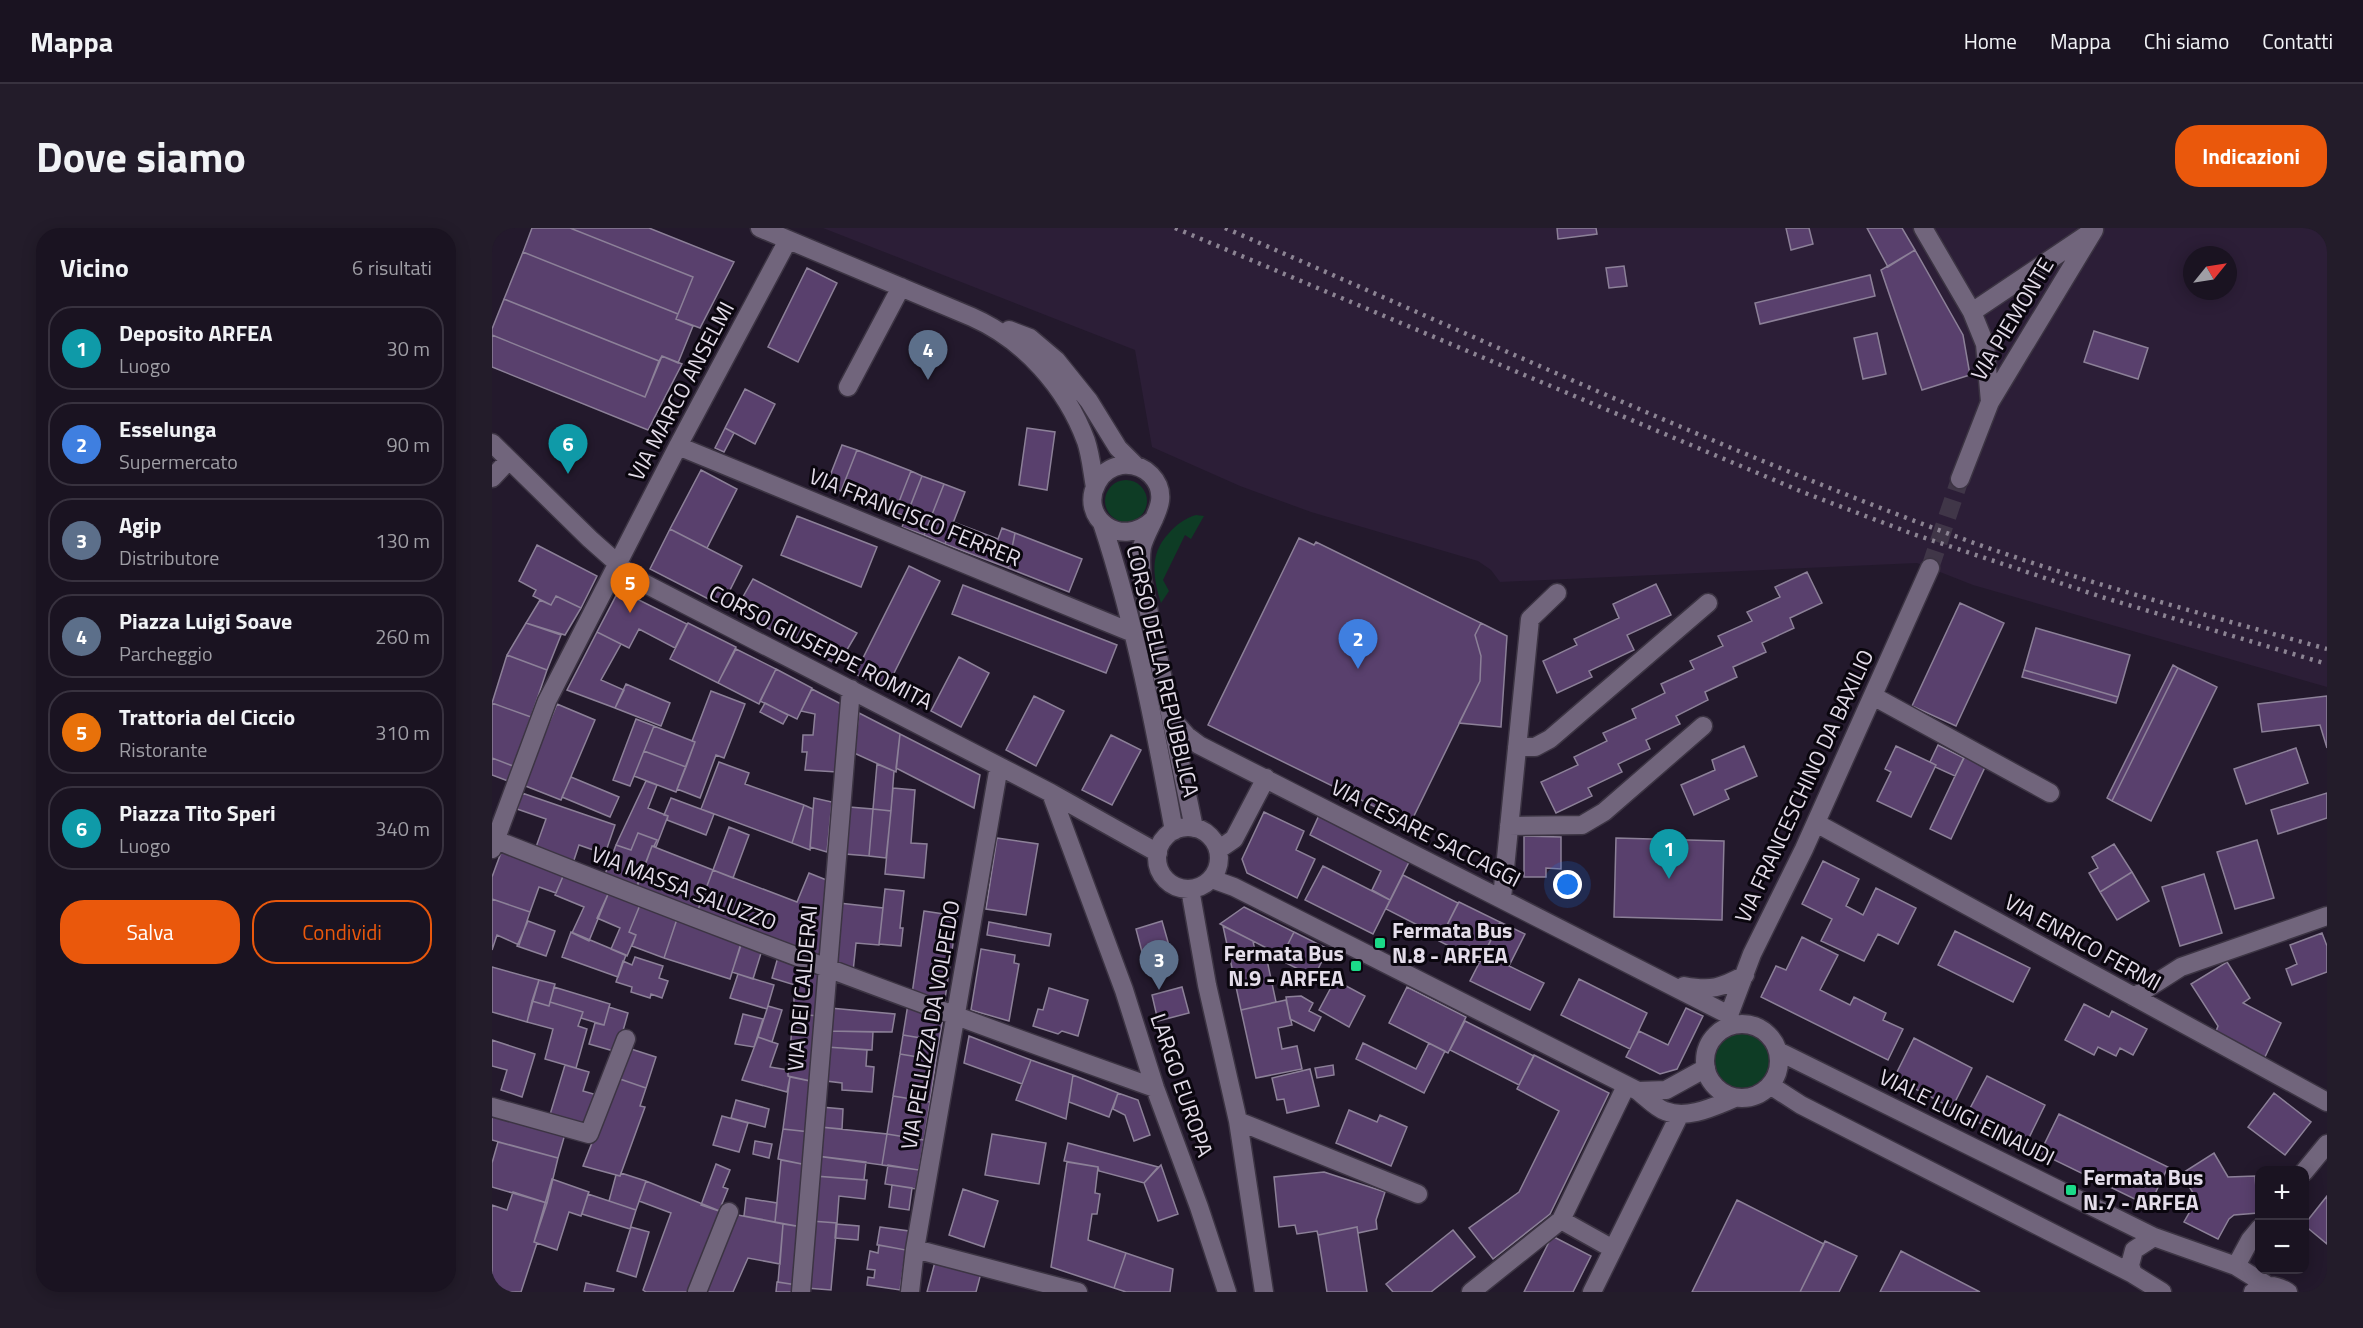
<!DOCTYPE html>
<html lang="it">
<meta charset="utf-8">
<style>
:root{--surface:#1a1321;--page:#231c2a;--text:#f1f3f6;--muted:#9f9ea5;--line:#38323f;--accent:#ea580c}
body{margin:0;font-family:"Titillium Web",sans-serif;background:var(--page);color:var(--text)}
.controls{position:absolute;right:18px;bottom:18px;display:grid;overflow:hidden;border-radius:12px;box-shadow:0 3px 15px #0003}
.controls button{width:54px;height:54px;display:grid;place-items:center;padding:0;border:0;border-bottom:2px solid var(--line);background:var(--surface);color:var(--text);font:30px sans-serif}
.compass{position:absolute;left:1691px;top:18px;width:54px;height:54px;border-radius:50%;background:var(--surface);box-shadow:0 3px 15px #0003;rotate:60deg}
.you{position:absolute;left:1076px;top:657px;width:21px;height:21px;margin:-15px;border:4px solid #fff;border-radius:50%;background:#1a73e8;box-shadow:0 0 0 9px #1a73e833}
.badge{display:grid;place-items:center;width:39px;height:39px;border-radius:50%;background:var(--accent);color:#fff;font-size:20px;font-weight:700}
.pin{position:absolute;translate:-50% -50px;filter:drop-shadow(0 2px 3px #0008)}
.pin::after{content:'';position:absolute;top:32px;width:21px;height:18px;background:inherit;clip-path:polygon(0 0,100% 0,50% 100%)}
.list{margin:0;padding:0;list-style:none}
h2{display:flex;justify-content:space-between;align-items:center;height:78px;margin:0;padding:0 24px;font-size:26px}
h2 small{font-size:20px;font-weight:400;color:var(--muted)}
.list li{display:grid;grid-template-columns:39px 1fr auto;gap:18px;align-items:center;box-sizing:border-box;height:84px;margin:0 12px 12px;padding:0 12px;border:2px solid var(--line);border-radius:24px}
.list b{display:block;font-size:22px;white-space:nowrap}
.list p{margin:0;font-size:20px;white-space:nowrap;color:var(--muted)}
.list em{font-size:20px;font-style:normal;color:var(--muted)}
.actions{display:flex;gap:12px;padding:18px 24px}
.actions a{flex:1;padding:14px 0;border:2px solid var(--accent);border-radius:24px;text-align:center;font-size:21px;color:var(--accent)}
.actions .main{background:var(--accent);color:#fff}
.map{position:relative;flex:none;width:1835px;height:1064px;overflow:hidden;border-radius:24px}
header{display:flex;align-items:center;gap:36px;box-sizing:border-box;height:84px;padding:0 30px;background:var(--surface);border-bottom:2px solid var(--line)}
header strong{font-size:28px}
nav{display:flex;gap:33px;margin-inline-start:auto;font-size:21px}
.intro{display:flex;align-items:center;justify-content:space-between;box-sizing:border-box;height:144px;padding:0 36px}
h1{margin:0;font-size:42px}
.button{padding:15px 27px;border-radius:24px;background:var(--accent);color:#fff;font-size:21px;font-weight:700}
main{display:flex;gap:36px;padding:0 36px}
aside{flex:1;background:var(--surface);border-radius:24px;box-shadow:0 3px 15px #0003}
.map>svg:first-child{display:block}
.built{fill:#2c1e37;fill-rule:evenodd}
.green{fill:#0e3c25}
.building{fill:#59406d;stroke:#8c8098;stroke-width:1.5}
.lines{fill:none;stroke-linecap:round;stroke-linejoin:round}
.minor-tunnel{stroke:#403648;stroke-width:18;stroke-dasharray:18 9;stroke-linecap:butt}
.minor-casing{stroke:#3c3443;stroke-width:21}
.minor{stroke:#71657c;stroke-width:18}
.rail{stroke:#8c8493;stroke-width:4.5;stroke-dasharray:3 6;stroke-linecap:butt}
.poi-dot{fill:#1bd988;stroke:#0a060e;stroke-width:2}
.labels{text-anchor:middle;stroke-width:6;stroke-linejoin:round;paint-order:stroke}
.street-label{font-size:22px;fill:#e4ddea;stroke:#0a060e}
.poi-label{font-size:22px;font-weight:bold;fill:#e4ddea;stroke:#0a060e;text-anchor:start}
</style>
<header>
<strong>Mappa</strong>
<nav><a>Home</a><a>Mappa</a><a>Chi siamo</a><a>Contatti</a></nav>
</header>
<div class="intro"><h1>Dove siamo</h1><a class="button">Indicazioni</a></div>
<main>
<aside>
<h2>Vicino<small>6 risultati</small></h2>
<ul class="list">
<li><span class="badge" style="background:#0f9aa8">1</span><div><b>Deposito ARFEA</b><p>Luogo</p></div><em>30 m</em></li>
<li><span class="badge" style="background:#3f7fe0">2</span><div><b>Esselunga</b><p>Supermercato</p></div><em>90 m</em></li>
<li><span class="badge" style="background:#5c6f8a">3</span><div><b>Agip</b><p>Distributore</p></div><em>130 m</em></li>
<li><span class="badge" style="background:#5c6f8a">4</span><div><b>Piazza Luigi Soave</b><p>Parcheggio</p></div><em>260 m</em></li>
<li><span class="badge" style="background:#e8710a">5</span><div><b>Trattoria del Ciccio</b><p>Ristorante</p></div><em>310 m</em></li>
<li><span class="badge" style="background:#0f9aa8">6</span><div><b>Piazza Tito Speri</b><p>Luogo</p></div><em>340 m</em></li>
</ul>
<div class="actions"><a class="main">Salva</a><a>Condividi</a></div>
</aside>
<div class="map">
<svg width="1835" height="1064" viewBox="0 0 1835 1064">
<rect width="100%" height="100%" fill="#23192c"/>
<!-- built -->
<path class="built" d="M331,0H1835V459L1481,357L1425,335L1008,354L999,342L986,333L819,284L748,258L660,219L643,122ZM1700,27H1736V63H1700Z"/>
<!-- green -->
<path class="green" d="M613 273a21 21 0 1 1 42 0a21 21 0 1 1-42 0Z
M704,287L712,288L699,311L693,307L671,352L677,363L669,375C661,349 657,326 677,305C684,297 693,290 704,287Z
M1223 833a27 27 0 1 1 54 0a27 27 0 1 1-54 0Z"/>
<!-- building -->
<path class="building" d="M40,0H78L201,49L186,86L31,24Z
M78,0H157L242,34L208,100L184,91L201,49Z
M1065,0H1104L1105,6L1066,11Z
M1294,0H1317L1321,16L1299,22Z
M1375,0H1410L1423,22L1396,39Z
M1423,22L1471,107L1478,147L1430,162L1389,42Z
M31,24L186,86L184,91L201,98L186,135L170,128L167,133L12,71Z
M1132,38L1135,58L1117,60L1114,40Z
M315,40L345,55L306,134L276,119Z
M1378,47L1383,68L1268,96L1263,75Z
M12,71L167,133L153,169L0,107V101Z
M1602,103L1656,120L1646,151L1592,134Z
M1385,105L1394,146L1371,151L1362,110Z
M0,107L153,169L170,128L190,136L156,202L0,139Z
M253,161L283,176L263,216L233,200Z
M233,200L242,205L232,224L223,220Z
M535,200L563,204L555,262L527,257Z
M350,217L365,222L349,263L334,258Z
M365,222L419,243L403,284L349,263Z
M209,242L245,261L215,320L178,301Z
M419,243L430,248L414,289L403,284Z
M430,248L452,256L432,307L410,299Z
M452,256L473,264L453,316L432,307Z
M305,288L385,319L369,359L289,327Z
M461,294L506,311L510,300L523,305L516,340L453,316Z
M178,301L250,338L230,378L158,341Z
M523,305L590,331L577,364L516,340Z
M807,310L822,317L824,314L989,395L983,407L989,428L988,453L918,596L716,497Z
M45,317L105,348L89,380L64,368L59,377L41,368L44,362L27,353Z
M417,338L448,353L394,461L363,446Z
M1315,344L1330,375L1298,390L1302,400L1270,415L1274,424L1241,439L1245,449L1213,464L1216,472L1184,488L1188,496L1154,512L1158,521L1126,536L1130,544L1096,560L1100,568L1064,585L1049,554L1086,537L1082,529L1115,513L1111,505L1144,490L1140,481L1173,465L1169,456L1202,441L1198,433L1231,418L1226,408L1260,393L1255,384L1288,369L1283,359Z
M261,351L365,405L346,437L243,383Z
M1164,356L1179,387L1135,407L1142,422L1097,443L1100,449L1065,465L1051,433L1085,417L1082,411L1127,390L1121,376Z
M471,357L625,417L614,445L460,386Z
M127,362L195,396L183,420L147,401L137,420L105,404Z
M64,368L89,380L73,407L34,395L48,372L59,377Z
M1468,375L1512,395L1464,498L1420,478Z
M34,395L69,407L55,442L15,427Z
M196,395L244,419L226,455L178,431Z
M989,395L1015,408L1009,499L967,495L988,453L989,428L983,407Z
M1544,400L1638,427L1626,469L1532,442Z
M105,404L129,416L109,452L132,462L123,480L75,462Z
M244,421L284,441L267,476L226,455Z
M15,427L55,442L39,489L0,475Z
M467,429L497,445L469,499L439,483Z
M1681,437L1686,440L1620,573L1615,570Z
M1686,440L1725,459L1659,593L1620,573Z
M284,441L320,460L305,491L268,473Z
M1532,442L1626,469L1624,475L1530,449Z
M134,456L178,475L169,498L123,480Z
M320,461L351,477L345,544L313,542L315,524H310L311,507H321L323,486L309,483Z
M219,463L253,476L232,530L224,527L208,570L185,561L203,514L200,513Z
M542,468L572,483L544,538L514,522Z
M1835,468V520L1828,497L1770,504L1766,476Z
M0,475L39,489L21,538L0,530Z
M273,475L296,487L291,496L268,484Z
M65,476L103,492L69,572L31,557Z
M367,485L408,506L404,544L362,525Z
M144,491L162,498L138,558L121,552Z
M162,498L203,514L194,539L152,523Z
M408,506L488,547L482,580L404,540Z
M619,507L649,522L620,577L590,562Z
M1446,517L1472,530L1463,548L1443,539L1444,537L1438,534Z
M1252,518L1265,548L1233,562L1237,571L1202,587L1189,557L1223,542L1220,532Z
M1404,518L1444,537L1419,589L1385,573L1399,544L1393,541Z
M1804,520L1816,555L1754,576L1742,541Z
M152,523L194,539L184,564L142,548Z
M1473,527L1494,537L1459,611L1438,601Z
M0,530L21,538L16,553L0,547Z
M227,534L257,545L253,556L312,577L300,615L209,581Z
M385,536L402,543L399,583L381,581Z
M79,549L127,569L118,589L70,569Z
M154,553L165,557L156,580L176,588L164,619L162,618L165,612L146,605L139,622L124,617Z
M401,560L423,562L419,615L435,616L432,650L393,646Z
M30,565L123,597L113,626L87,617L80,638L65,633L67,627L44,619L54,591L25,581Z
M1835,565V590L1786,606L1779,582Z
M179,570L222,586L214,607L175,592L176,588L172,587Z
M322,570L340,574L335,624L318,619Z
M312,577L321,581L318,622L300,615Z
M357,579L381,581L377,628L353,626Z
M381,581L399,583L394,630L377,628Z
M772,584L812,603L804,622L823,631L805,670L755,645L750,631Z
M828,585L919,630L898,672L880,662L889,643L818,607Z
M237,599L257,607L241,650L221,642Z
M146,605L165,612L162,618H160L144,660L112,649L124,617L139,622Z
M1032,608L1069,609V641L1054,640V649H1032Z
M505,610L546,616L534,687L494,681Z
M1124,610L1232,613L1230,692L1122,689Z
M1765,612L1782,670L1743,681L1725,624Z
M1622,616L1640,644L1608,664L1597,645L1606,640L1600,629Z
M160,618L221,642L205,685L144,662Z
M10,622L72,646L64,665L47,659L38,684L0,671V649Z
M1331,633L1367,651L1354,678L1371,687L1384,660L1424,680L1406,716L1386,706L1372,733L1329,713L1340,691L1310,676Z
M831,638L898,672L881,706L813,672Z
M221,642L305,674L317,645L337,653L328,731L205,684Z
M1640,644L1657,673L1625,692L1608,664Z
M72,646L117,664L97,713L80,705L92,679L63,667Z
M1712,646L1730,705L1688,718L1670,659Z
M911,647L966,675L949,709L894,681Z
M393,661L412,663L408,700H411L409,718L387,716Z
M117,664L148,677L137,704L144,707L135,728L119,721L128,700L105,690Z
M0,671L38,684L27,717L5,707L0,722Z
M967,674L1008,694L988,734L947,713Z
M347,675L391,680L387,717L364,715L361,744L340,742Z
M148,677L185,691L172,730L140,718L144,707L137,704Z
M752,679L802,704L790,728L728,696Z
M432,683L465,688L452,778L420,766Z
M185,691L250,712L238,751L172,730Z
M36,693L63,703L54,728L25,718Z
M670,693L682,735L655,743L644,701Z
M497,694L559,706L557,718L495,707Z
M1008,694L1033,706L1017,738L1052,755L1038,782L978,753Z
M731,698L761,713L765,733L775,732L784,774L749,782Z
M1463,703L1538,740L1521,774L1446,737Z
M79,704L134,727L126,749L70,729Z
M802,704L836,721L822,749L788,732Z
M1830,705L1835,718V744L1800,757L1794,741L1805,736L1798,717Z
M1310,709L1346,727L1328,762L1358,777L1362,769L1394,785L1391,792L1411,801L1396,832L1269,769L1284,738L1294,742Z
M250,714L270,722L261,751L240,744Z
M489,721L523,727L522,735L527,736L517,793L479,782Z
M143,729L171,738L167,750L176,753L170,770L159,766L158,770L139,764L140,759L124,754L131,733L140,737Z
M286,729L330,742L328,788L301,786L303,757L280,750Z
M1735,734L1758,770L1751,775L1789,795L1772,831L1723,806L1726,798L1699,756Z
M0,739L47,752L35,794L0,784Z
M246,746L282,757L275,781L238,770Z
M1087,751L1155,785L1138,821L1069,787Z
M47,752L63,756L57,778L40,773Z
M843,752L873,768L857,799L827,782Z
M62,759L118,776L112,797L89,790L91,784L58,774Z
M690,759L697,785L666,793L660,767Z
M915,759L974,789L956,825L897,795Z
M557,760L596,772L586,808L570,803L566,806L541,798L546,781L551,782Z
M809,768L821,775L817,783L829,789L822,803L798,791L794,769Z
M794,772L800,797L786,800L790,821L805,818L810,841L764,850L749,782Z
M40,773L57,778L58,774L91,784L86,798L95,801L84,840L53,831L61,801L35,794Z
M416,776L451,790L447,813L411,807Z
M1592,776L1617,789L1620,783L1655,801L1641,827L1628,820L1624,828L1606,819L1602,827L1573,812Z
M276,778L290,782L280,814L266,809Z
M117,779L136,785L125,824L97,816L103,795L112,797Z
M338,780L403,786L400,804L336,803Z
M1194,780L1211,788L1185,841L1168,846L1134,829L1147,803L1176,817Z
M251,786L271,791L262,819L243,816Z
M301,786L328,788L323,854L296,848Z
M973,793L1042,828L1027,857L958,822Z
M336,803L381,804L380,822L334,819Z
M411,807L447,813L444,832L408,826Z
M477,808L539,832L530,856L472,835Z
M266,809L286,816L278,839L296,842V848L298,849L295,864L250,852Z
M1422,810L1480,840L1460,880L1402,850Z
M0,812L43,826L30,869L9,862L15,842L0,838Z
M871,815L924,841L937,815L953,823L932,865L864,831Z
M334,819L375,822L374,838L382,839L380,864L350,862V855L334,853Z
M136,820L164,829L154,860L125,850Z
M408,826L444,832L438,874L401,868Z
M1042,827L1117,865L1058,986L1001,1031L977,1000L1027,964L1067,883L1025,861Z
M539,832L581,847L574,891L524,872Z
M73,837L97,844L91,863L105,867L96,895L81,897L57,890Z
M841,837L842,847L825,850L823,840Z
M818,841L827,878L795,885L792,871L785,872L780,850Z
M581,847L626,865L617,889L577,874Z
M1495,848L1553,877L1533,918L1474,888Z
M298,849L323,854L318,904L291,901Z
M125,850L154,860L148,878L153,879L128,948L91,938Z
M626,865L646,872L658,907L642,913L633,887L621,881Z
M1782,865L1819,894L1793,927L1756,899Z
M401,868L438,874L432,912L395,906Z
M244,872L277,881L273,899L239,890Z
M329,879L351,881L350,901L328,899Z
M857,882L885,894L888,887L915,899L899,938L844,915Z
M0,886L73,906L66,930L0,912Z
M1567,886L1676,939L1657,978L1548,925Z
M230,888L256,895L247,924L221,917Z
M328,899L395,906L390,937L325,928Z
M291,901L318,904L315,937L286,931Z
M395,906L432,912L427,942L390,937Z
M500,906L554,915L547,956L493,947Z
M263,913L280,916L277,930L261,926Z
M6,914L66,930L55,975L0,959V935Z
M576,915L666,939L652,955L607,943L606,939L572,933Z
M1722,925L1736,949L1763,948L1766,985L1742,987L1737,991L1726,1011L1692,994L1705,971L1689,946Z
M325,928L374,934L372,952L323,948Z
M289,932L315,937L310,999L283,994Z
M575,934L606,939L603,965L608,966L605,986H600L596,1012L634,1025L622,1060L559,1039Z
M224,936L238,942L231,959L236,961L227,983L209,977Z
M396,937L427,942L424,961L393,956Z
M669,937L686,986L666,993L652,955Z
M832,944L893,964L884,992L885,1001L866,1005L865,999L826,1007L825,1003L805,1006L803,997L787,999L782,949Z
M129,945L154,953L144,982L117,973L124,947L128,948Z
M323,948L375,952L373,971L347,968L345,995L319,993Z
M60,951L97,964L89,988L77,984L65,1022L42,1014Z
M154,953L230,984L197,1064H154L151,1062L179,985L147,973Z
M400,957L420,960L417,982L397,979Z
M471,961L506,973L492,1019L457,1007Z
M21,964L55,975L42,1014L45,1015L29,1064H0V977L15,982Z
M96,966L144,982L138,1001L90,986Z
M1835,968V1016L1812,997Z
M254,970L285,975L283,994L252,988Z
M1245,972L1332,1016L1308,1064H1200Z
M241,986L291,996L288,1036L256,1030L241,1064H210Z
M319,993L345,995L339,1062L314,1060Z
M291,996L310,999L305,1057L286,1054Z
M344,996L367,998L366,1012L343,1010Z
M139,999L157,1004L144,1049L125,1043Z
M388,999L417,1003L414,1022L385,1017Z
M865,999L875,1064H835L826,1007Z
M961,1002L983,1029L939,1064H901L894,1056Z
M1060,1008L1099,1028L1081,1064H1032Z
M1333,1013L1365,1028L1347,1064H1308Z
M387,1017L414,1022L408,1062L375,1057L376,1049L382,1050L383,1042L375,1041L378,1023L386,1025Z
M1409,1023L1488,1064H1388Z
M634,1025L681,1041L678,1064H634L622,1060Z
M443,1034L489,1045L484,1064H435Z
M285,1054L305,1057V1064H284Z
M94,1055L122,1061L121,1064H92Z"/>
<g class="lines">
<!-- minor-tunnel -->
<path class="minor-tunnel" d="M1438,340L1468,251"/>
<!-- minor casing -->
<g class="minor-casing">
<path id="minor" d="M268,0L480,89C532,112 574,159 594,213C599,228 600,243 603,259
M1431,0L1480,84L1493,116L1498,174L1468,251
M1480,84L1596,6
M517,102L538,110L564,132L597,173L626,220L644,238
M356,159L409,59
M1498,174L1602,2
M0,215L98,311L142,350L559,565L666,625
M186,218L641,405
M0,250L17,232
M662,291C629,323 586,289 605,255C610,245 619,239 630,237C641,236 651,239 659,247C682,271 656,295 650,319C648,330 649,341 650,351L702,600
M610,295C643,395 663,499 682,603
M1381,468L1558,565
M680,491L695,508L707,517L1237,787
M1025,519H1043L1058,511L1216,375
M559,565L632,762L663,860L707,979L735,1064
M1324,595L1835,874
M1017,598L1090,597L1112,584L1211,498
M665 630a31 31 0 1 1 62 0a31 31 0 1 1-62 0Z
M4,612C222,699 442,781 663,860
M0,621L55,473L186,218L296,12
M726,622L742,611L774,550
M720,651L742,659L1146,863L1174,862L1214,840
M698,661L715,757L746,893L772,1064
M1010,670L1038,391L1065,365
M1192,758C1219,763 1229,760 1253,747
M1642,769L1689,739L1835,688
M1213 833a37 37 0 1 1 74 0a37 37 0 1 1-74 0Z
M1238,798L1237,787L1260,726L1312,621L1438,340
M1286,823L1662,1009L1744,1038L1773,1056
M1278,857L1309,877L1641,1046L1670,1064
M1146,863C1154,869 1164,880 1173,883C1196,892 1223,878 1243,870
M0,879L97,906L134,811
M746,893L926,966
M1812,944L1835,916
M1069,992L1134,858
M423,1021L586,1064
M1744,1038L1758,1012L1768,1000
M1641,1046L1638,1037L1642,1022L1662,1009
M205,1064L237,984
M309,1064L359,461
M418,1064L423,1021L507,538
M979,1064L1069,992L1121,1021
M1100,1064L1188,886
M1761,1064C1775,1056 1782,1056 1796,1064"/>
</g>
<!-- minor -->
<use href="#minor" class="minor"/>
<!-- rail -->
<path class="rail" d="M683,0L1313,265L1421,306L1613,370L1835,436
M733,0C969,102 1203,211 1444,301C1571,349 1704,384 1835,421"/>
</g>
<!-- markers -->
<g class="poi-dot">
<rect x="882" y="709" width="12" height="12" rx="3"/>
<rect x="858" y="732" width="12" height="12" rx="3"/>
<rect x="1573" y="956" width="12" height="12" rx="3"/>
</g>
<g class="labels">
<!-- street labels -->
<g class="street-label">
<text transform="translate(1520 91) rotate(-59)" y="8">VIA PIEMONTE</text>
<text transform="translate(189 163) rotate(-62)" y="8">VIA MARCO ANSELMI</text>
<text transform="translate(423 289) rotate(22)" y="8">VIA FRANCISCO FERRER</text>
<text transform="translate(329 419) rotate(27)" y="8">CORSO GIUSEPPE ROMITA</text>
<text transform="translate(671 443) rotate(77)" y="8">CORSO DELLA REPUBBLICA</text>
<text transform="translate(1312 558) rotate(-65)" y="8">VIA FRANCESCHINO DA BAXILIO</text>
<text transform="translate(934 605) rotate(27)" y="8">VIA CESARE SACCAGGI</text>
<text transform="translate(192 660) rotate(21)" y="8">VIA MASSA SALUZZO</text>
<text transform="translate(1591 714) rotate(29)" y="8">VIA ENRICO FERMI</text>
<text transform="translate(310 760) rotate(-85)" y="8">VIA DEI CALDERAI</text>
<text transform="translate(438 797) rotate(-80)" y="8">VIA PELLIZZA DA VOLPEDO</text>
<text transform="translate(690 857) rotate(71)" y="8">LARGO EUROPA</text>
<text transform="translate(1475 889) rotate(26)" y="8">VIALE LUIGI EINAUDI</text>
</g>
<!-- poi labels -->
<g class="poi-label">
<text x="900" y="710">Fermata Bus<tspan x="900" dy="25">N.8 - ARFEA</tspan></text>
<text x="852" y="733" text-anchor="end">Fermata Bus<tspan x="852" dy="25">N.9 - ARFEA</tspan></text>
<text x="1591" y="957">Fermata Bus<tspan x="1591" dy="25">N.7 - ARFEA</tspan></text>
</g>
</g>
</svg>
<div class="controls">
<button>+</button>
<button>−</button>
</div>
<svg class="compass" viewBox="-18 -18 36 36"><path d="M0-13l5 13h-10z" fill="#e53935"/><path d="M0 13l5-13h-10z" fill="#9f9ea5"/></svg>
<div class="you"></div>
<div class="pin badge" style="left:1177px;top:651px;background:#0f9aa8">1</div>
<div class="pin badge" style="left:866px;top:441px;background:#3f7fe0">2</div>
<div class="pin badge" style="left:667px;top:762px;background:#5c6f8a">3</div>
<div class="pin badge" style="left:436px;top:152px;background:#5c6f8a">4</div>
<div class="pin badge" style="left:138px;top:385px;background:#e8710a">5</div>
<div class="pin badge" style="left:76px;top:246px;background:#0f9aa8">6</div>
</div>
</main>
